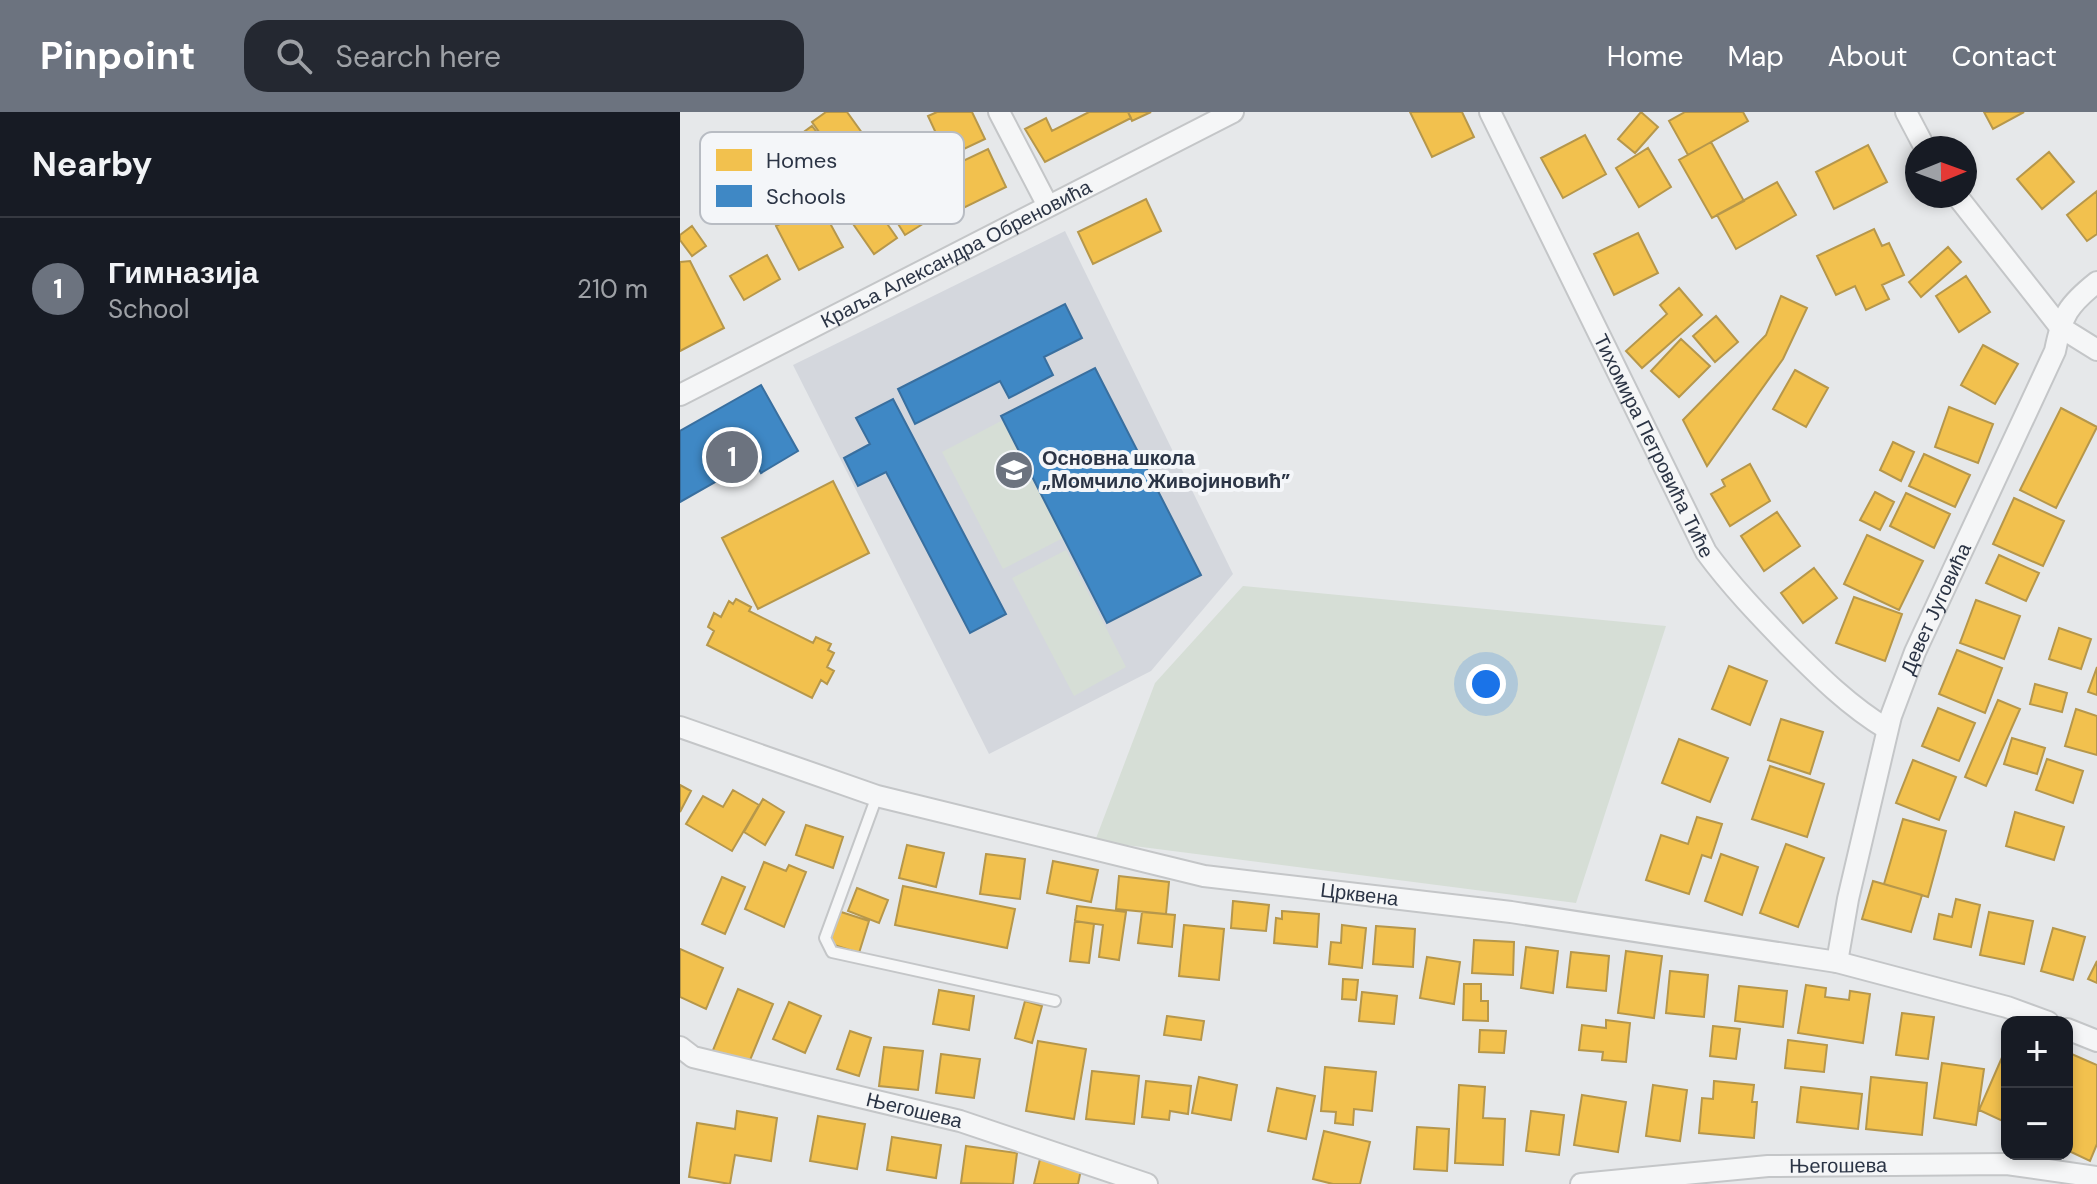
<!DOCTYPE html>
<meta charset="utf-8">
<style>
:root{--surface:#171b24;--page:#242831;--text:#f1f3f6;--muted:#9ea1a6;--line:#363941;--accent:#6c737f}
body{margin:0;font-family:"DM Sans",sans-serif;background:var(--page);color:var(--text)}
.controls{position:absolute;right:24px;bottom:24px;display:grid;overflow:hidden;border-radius:16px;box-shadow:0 4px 12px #0003}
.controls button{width:72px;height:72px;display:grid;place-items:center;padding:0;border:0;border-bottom:2px solid var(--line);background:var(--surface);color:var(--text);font:40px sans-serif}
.compass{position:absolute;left:1225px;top:24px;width:72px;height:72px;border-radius:50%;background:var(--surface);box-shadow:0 4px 12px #0003;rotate:89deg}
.you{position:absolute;left:806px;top:572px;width:28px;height:28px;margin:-20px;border:6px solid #fff;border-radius:50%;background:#1a73e8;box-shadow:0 0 0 12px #1a73e833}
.badge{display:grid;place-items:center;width:52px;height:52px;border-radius:50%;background:var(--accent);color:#fff;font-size:26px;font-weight:700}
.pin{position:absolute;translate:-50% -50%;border:4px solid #fff;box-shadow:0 2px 8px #0006}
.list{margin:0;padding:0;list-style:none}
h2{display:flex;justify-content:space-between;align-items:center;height:104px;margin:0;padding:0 32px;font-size:34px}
h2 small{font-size:26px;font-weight:400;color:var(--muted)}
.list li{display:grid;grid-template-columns:52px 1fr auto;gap:24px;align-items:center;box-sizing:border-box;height:144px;padding:0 32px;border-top:2px solid var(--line)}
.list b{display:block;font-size:30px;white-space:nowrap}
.list p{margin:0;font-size:26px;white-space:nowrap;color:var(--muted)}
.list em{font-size:26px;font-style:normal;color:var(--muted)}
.icon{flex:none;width:44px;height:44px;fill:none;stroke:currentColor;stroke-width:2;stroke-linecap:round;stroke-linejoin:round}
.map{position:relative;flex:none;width:1417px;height:1072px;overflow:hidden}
header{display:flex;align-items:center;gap:48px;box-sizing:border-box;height:112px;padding:0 40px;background:var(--accent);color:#fff}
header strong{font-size:38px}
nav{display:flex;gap:44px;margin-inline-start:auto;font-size:28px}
.search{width:560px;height:72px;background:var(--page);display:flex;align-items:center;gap:20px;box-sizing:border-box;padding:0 28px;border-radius:24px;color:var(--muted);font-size:30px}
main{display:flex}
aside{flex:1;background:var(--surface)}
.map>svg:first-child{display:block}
.built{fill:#d4d7dd}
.green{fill:#d6ded6}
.homes{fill:#f2c14e;stroke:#b6974b;stroke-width:2}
.schools{fill:#3f88c5;stroke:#396f9f;stroke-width:2}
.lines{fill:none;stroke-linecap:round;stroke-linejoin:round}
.service-casing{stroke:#c4c6c8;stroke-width:14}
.minor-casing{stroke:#c4c6c8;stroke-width:24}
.service{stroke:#f5f6f7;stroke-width:10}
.minor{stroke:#f5f6f7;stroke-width:20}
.labels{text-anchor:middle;stroke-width:8;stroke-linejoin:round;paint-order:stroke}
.street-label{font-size:20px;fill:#2b3445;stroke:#f4f6f9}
.poi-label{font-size:20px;font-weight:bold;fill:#2b3445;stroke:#f4f6f9;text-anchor:start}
.key{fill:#f4f6f9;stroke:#b8bcc3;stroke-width:2}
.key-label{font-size:22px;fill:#2b3445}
</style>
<header>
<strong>Pinpoint</strong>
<div class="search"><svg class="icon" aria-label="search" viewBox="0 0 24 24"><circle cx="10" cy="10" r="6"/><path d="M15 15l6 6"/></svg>Search here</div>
<nav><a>Home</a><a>Map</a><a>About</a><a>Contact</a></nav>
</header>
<main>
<aside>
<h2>Nearby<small></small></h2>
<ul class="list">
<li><span class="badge">1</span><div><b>Гимназија</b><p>School</p></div><em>210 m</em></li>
</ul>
</aside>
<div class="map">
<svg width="1417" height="1072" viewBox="0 0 1417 1072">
<rect width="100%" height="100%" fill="#e6e8ea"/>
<!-- built -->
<path class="built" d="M385,119L553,462L471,559L309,642L113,253Z"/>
<!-- green -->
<path class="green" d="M323,308L383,426L323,457L262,340Z
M386,438L446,555L394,584L332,466Z
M563,474L986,514L896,791L415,729L475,571Z"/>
<!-- homes -->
<path class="homes" d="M146,0H167L185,25L157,45L132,10Z
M257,0H292L305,27L267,45L248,4Z
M409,0H448L451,6L365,50L345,17L366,6L372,19Z
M448,0H471L452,9Z
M730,0H782L794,25L752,45Z
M961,0L978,15L955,41L938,27Z
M1005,0H1063L1068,9L1008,43L989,9Z
M1304,0H1344L1313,17Z
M132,14L152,40L122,63L102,36Z
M905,23L926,62L883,86L861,46Z
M1031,30L1064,89L1032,106L999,48Z
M1188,33L1207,70L1154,97L1136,60Z
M968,36L991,75L959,95L936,56Z
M212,37L254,105L225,123L183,56Z
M308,37L326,75L263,106L245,67Z
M1369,40L1394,70L1362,97L1337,67Z
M178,70L217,126L194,142L155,86Z
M1097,70L1116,103L1056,137L1037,103Z
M1417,79V122L1407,129L1387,103Z
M466,87L481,119L413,152L398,120Z
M139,91L163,135L119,158L96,114Z
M12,114L26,134L12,144L0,128V123Z
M1194,117L1202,134L1209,131L1224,163L1202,173L1209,187L1186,198L1175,174L1156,183L1137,144Z
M958,121L978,161L934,183L914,142Z
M1268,135L1281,150L1241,185L1229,170Z
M87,143L100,167L64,188L50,164Z
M10,149L44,216L0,239V150Z
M1286,164L1310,200L1279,220L1256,184Z
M999,176L1022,203L962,256L946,239L987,202L980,193Z
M1101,184L1127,196L1103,247L1027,354L1003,308L1086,223Z
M1036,204L1058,230L1035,250L1013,224Z
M1001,227L1030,254L999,285L971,259Z
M1303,233L1338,252L1315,292L1281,273Z
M1115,258L1148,276L1126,315L1093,297Z
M1269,295L1313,312L1298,351L1255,335Z
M1381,296L1417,315L1376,396L1340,378Z
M1213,330L1234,340L1221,369L1200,358Z
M1244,342L1290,363L1275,395L1229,374Z
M1070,352L1090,389L1050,414L1031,382L1045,374L1042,368Z
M153,369L189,441L78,497L42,426Z
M1195,380L1214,390L1200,418L1180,408Z
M1226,381L1270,402L1254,436L1210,414Z
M1334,386L1384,409L1363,454L1313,432Z
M1097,400L1120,434L1084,459L1061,424Z
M1187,423L1243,449L1219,498L1164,472Z
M1319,443L1359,461L1346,489L1306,471Z
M1134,456L1157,486L1123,511L1101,481Z
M1174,485L1222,502L1205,549L1156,531Z
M56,487L71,495L69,499L133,531L136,525L151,532L148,538L154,541L147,555L154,559L147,572L141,568L132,586L27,533L34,519L28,515L34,501L41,505L49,489L53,492Z
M1296,488L1340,504L1324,547L1280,531Z
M1379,516L1411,527L1401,557L1369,547Z
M1277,538L1322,556L1305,601L1259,582Z
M1049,554L1087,569L1070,613L1032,597Z
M1417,555V583L1408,580Z
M1355,572L1387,581L1382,600L1350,592Z
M1318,588L1340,597L1306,674L1285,665Z
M1258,596L1295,611L1279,649L1242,634Z
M1396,597L1417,604V643L1385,634Z
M1101,607L1143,620L1130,662L1088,648Z
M1332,626L1365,636L1357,662L1324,652Z
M999,627L1048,646L1030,690L982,671Z
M1367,647L1403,659L1393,691L1356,678Z
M1233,648L1276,665L1259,708L1216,691Z
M1090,654L1144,672L1127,725L1072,707Z
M0,673L11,679L0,700Z
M53,678L79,693L52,739L6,712L23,684L43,695Z
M83,687L104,700L85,733L64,720Z
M1335,700L1384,715L1374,748L1326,734Z
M1017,705L1042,712L1031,746L1022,743L1009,782L966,768L981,723L1008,732Z
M1223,707L1266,719L1248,785L1204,772Z
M126,713L163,725L153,756L116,743Z
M1106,732L1144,746L1118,815L1080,801Z
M227,733L264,741L256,775L219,766Z
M306,742L345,747L340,787L300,782Z
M1041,742L1078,755L1062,803L1025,789Z
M373,749L418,758L411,790L367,781Z
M84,750L106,759L109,753L126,760L104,815L65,797Z
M439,764L489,770L486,802L436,797Z
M42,765L65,775L45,822L22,812Z
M1193,769L1242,783L1231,820L1182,807Z
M223,774L335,797L327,836L215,813Z
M177,776L208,788L199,811L168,799Z
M1276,787L1300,793L1291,835L1254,827L1259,802L1272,805Z
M553,789L589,793L586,819L551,816Z
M397,794L446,800L439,848L419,845L423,813L395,809Z
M158,799L189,809L179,841L148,831Z
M602,799L639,802L637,835L594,831L596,806L602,807Z
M462,800L495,803L492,835L458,831Z
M1309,800L1353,809L1344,852L1300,843Z
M395,809L414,812L409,851L390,849Z
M504,813L544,817L539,868L499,864Z
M662,813L686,816L682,856L649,852L651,830L661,831Z
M696,814L735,817L733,855L693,852Z
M1373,816L1405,825L1393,868L1361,859Z
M794,828L834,830L833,863L792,861Z
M846,835L878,839L873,881L841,876Z
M0,837L43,856L26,897L0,885Z
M946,839L982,844L974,906L938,901Z
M891,840L929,844L926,879L887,875Z
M747,845L780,850L774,892L740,886Z
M1417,849V871L1408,867Z
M990,859L1028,863L1024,905L986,901Z
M663,867L678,868L676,888L662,887Z
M784,872H801V889H808V909L783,908Z
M1126,873L1146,876L1145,885L1169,888L1170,879L1190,882L1183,931L1118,921Z
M1059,874L1107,879L1103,915L1055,909Z
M58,877L93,892L66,958L31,943Z
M259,878L294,884L289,918L253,912Z
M682,880L717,884L714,912L679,909Z
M345,889L362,894L352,931L335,926Z
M109,890L141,904L125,941L93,927Z
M1222,901L1254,905L1248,947L1216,943Z
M487,904L524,909L521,928L484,923Z
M926,908L950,911L946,950L922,948L923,940L899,938L902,913L926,916Z
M1033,914L1060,917L1056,947L1030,944Z
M800,918L826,919L824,941L799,940Z
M170,919L191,926L179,964L157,957Z
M1108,928L1147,933L1144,960L1105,956Z
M358,929L406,937L394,1007L346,999Z
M1327,934V1011L1299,998Z
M204,935L243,939L238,978L199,974Z
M1387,940L1417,953V1032L1410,1049L1387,1038Z
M261,942L300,947L294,986L256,981Z
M1262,951L1304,957L1296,1013L1254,1006Z
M645,955L696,960L692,999L674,997L673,1013L655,1011L656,1000L641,999Z
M412,959L459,964L454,1012L406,1007Z
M519,965L557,973L551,1008L512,1001Z
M1191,965L1247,971L1242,1023L1186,1017Z
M466,969L511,974L508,1002L490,999L489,1008L462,1005Z
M1034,969L1074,973L1072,990H1077L1074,1026L1019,1021L1022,986L1033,987Z
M779,973L805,975L803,1006L825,1007L823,1053L775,1051Z
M973,973L1007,978L1000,1029L966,1024Z
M1121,975L1182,982L1178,1017L1117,1010Z
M597,976L635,984L626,1027L588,1019Z
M902,983L946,990L938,1040L894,1033Z
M57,999L97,1006L91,1049L55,1043L50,1072L9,1065L17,1011L55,1017Z
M851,999L884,1003L879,1043L846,1039Z
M138,1004L185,1012L177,1057L130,1049Z
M737,1015L769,1017L767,1059L734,1057Z
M644,1019L690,1030L680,1072H653L633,1067Z
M212,1025L261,1033L256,1066L207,1058Z
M286,1034L337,1041L333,1072L281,1071Z
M361,1043L402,1053L398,1072H354Z"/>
<!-- schools -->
<path class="schools" d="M385,192L402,226L364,245L373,263L329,286L320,269L235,312L218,277Z
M415,256L521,463L427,511L321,304Z
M81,273L118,339L81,361L74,348L0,390V319Z
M213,287L326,502L290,521L206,360L178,374L164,346L190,332L176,306Z"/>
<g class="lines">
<!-- service casing -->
<g class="service-casing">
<path id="service" d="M197,684L145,826L152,840L375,889"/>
</g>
<!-- minor casing -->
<g class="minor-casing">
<g id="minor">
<path d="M319,0L368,94"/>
<path id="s1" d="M810,0L1026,440C1051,474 1079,503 1108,533C1139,564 1169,594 1207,617"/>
<path d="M1226,0L1245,36"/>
<path d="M1277,84L1380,215L1417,238"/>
<path id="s2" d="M0,283L553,0"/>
<path id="s3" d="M0,615L197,684L524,764L831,800L1157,850L1327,895L1368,910"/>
<path id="s4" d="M1157,850L1168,787L1211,604L1235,540L1375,239C1382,203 1388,193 1417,170"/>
<path d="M1387,917L1417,929"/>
<path id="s5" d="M0,935L13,945L280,1009L467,1072"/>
<path id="s6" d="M901,1072L1088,1054L1327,1052L1417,1065"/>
</g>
</g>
<!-- service -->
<use href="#service" class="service"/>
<!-- minor -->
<use href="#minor" class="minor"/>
</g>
<!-- icons -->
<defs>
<g id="school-disc" transform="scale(2)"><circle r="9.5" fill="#6c737f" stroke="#f4f6f9"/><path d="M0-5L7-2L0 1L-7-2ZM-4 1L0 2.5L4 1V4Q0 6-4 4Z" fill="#fff"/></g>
</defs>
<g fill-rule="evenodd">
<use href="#school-disc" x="334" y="358"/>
</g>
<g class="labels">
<!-- street labels -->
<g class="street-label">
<text dy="7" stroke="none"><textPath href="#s2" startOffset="310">Краља Александра Обреновића</textPath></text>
<text dy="7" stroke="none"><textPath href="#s1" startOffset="372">Тихомира Петровића Тиће</textPath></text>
<text dy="7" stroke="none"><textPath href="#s4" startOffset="368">Девет Југовића</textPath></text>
<text dy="7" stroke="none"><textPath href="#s3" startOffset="702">Црквена</textPath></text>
<text dy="7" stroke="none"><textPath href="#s5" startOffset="244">Његошева</textPath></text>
<text dy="7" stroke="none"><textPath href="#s6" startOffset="258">Његошева</textPath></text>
</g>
<!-- poi labels -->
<g class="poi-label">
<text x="362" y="353">Основна школа<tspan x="362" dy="23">„Момчило Живојиновић”</tspan></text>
</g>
</g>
<!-- legend -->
<rect x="20" y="20" width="264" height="92" rx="12" class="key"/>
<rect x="36" y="37" width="36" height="22" fill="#f2c14e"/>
<rect x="36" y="73" width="36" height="22" fill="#3f88c5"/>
<g class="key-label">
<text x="86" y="56">Homes</text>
<text x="86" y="92">Schools</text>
</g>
</svg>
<div class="controls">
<button>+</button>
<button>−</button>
</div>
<svg class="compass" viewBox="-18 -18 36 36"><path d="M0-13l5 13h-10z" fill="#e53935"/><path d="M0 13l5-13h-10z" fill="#9ea1a6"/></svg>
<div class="you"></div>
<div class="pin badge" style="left:52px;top:345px">1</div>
</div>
</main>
